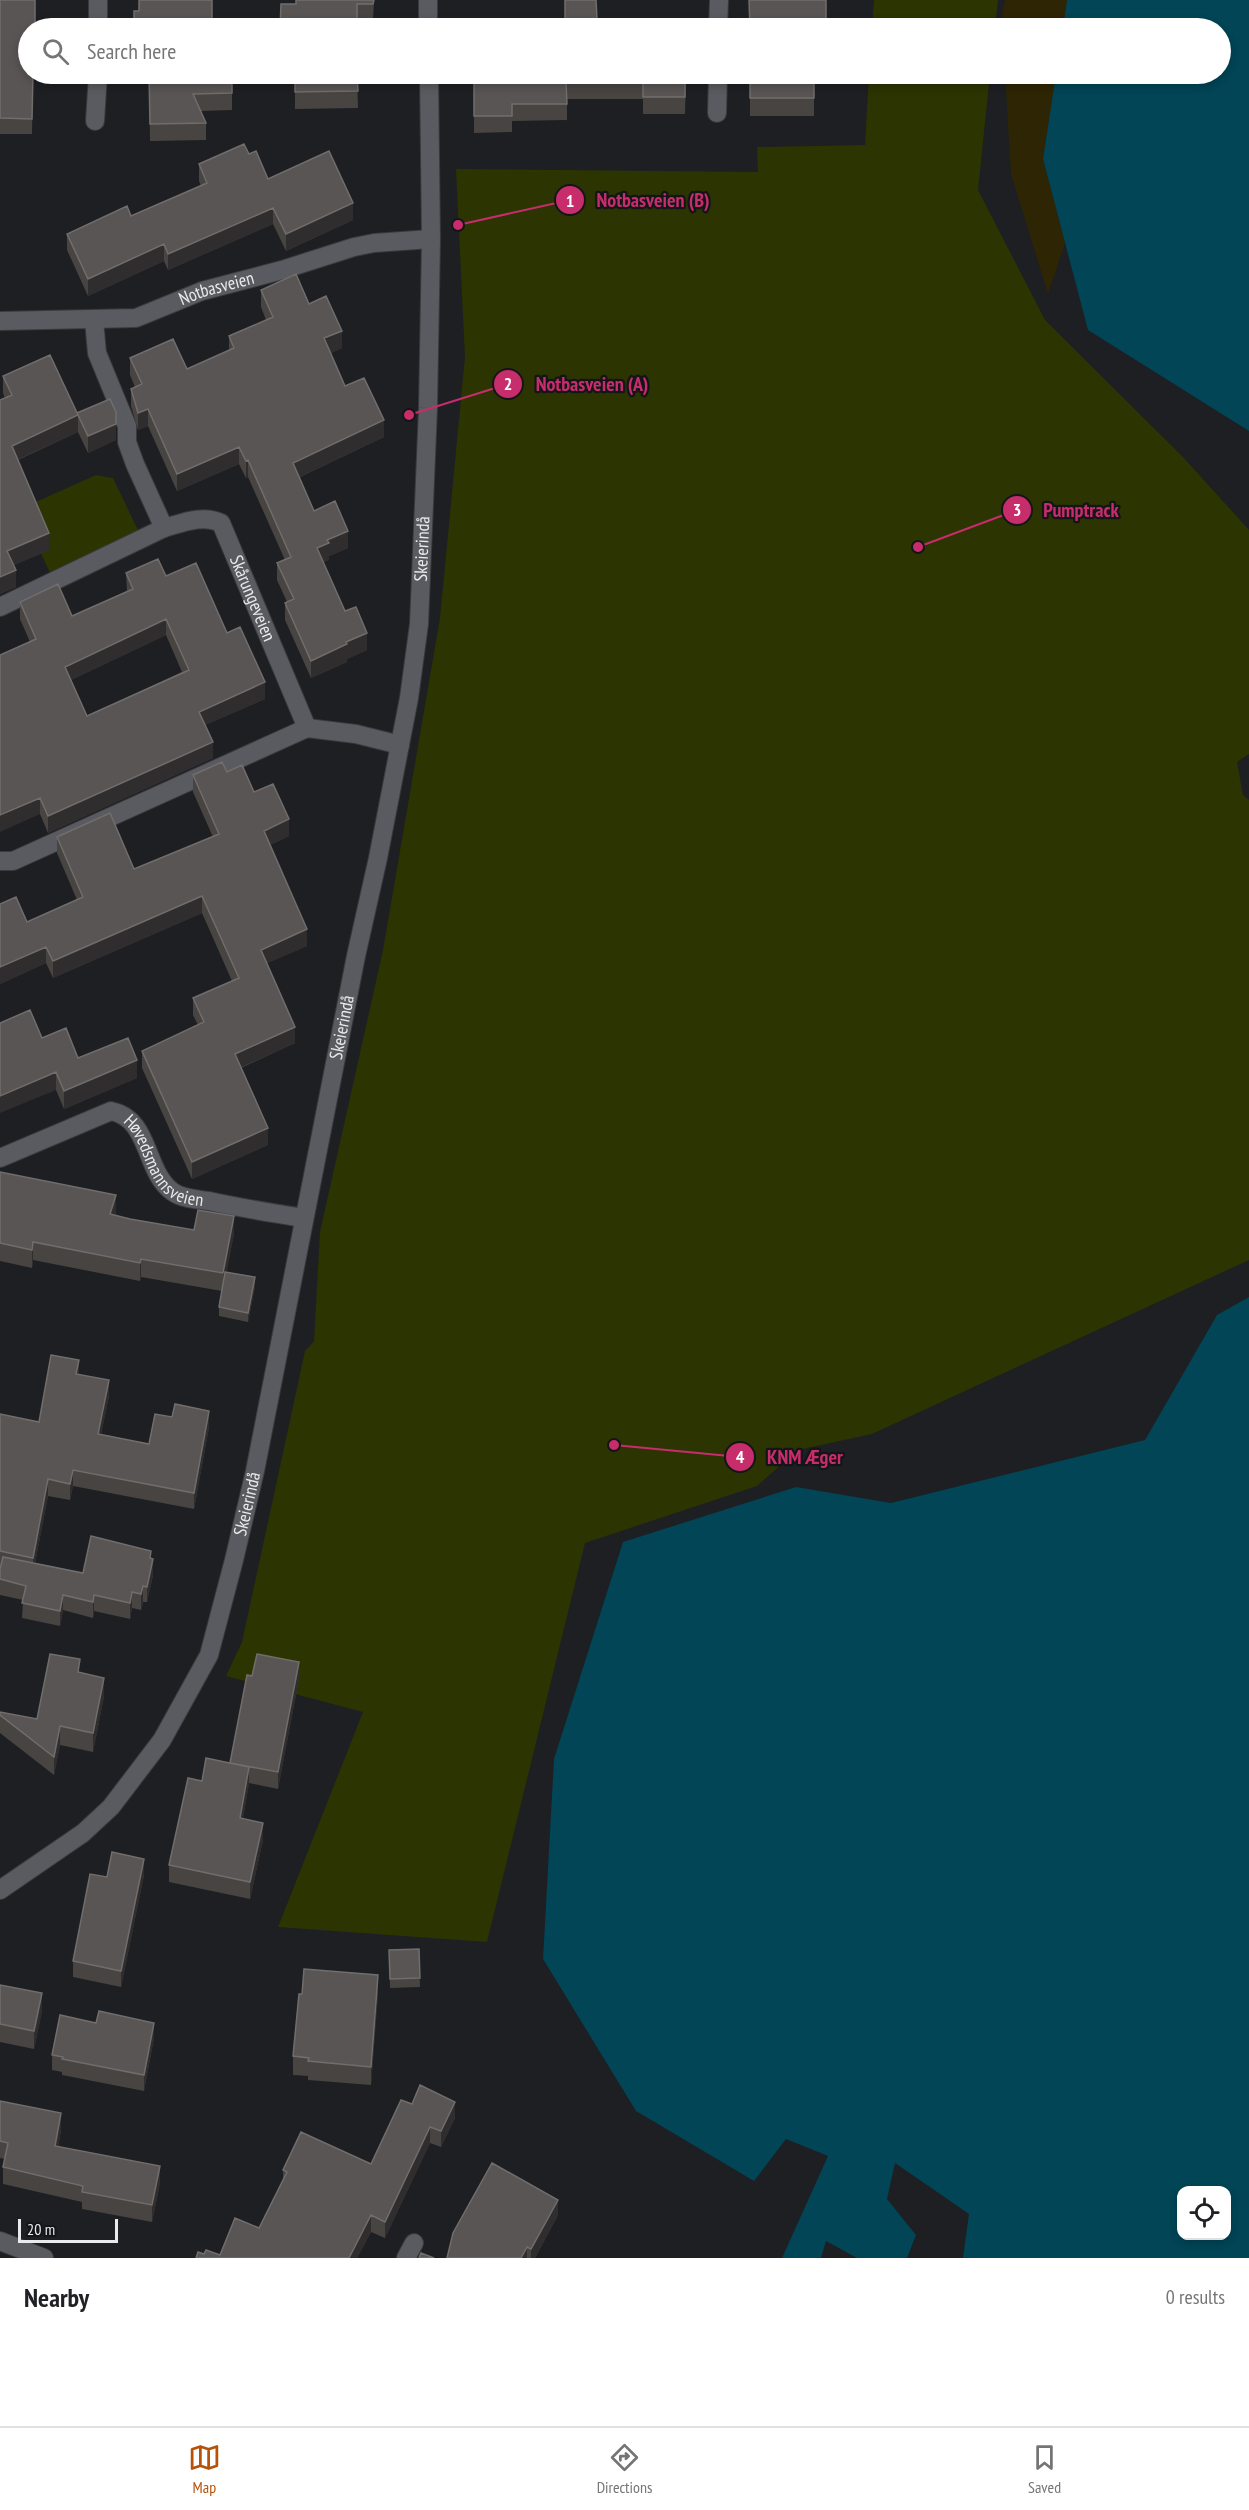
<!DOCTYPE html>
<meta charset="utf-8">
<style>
:root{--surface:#fff;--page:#f2f2f2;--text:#202124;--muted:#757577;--line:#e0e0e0;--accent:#b45309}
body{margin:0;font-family:"PT Sans Narrow",sans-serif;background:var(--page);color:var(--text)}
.controls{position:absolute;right:18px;bottom:18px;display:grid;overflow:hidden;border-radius:12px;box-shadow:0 3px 9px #0003}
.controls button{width:54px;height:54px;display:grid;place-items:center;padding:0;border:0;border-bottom:2px solid var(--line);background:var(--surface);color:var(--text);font:30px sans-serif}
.scale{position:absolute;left:18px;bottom:15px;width:100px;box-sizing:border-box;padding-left:6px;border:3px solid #e9eaed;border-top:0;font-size:16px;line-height:21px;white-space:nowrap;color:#e9eaed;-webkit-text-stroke:4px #141519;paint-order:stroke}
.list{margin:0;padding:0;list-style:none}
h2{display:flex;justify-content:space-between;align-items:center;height:78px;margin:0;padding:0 24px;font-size:26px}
h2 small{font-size:20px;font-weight:400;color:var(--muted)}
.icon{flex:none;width:33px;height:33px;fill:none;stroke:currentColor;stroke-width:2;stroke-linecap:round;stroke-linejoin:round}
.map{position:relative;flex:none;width:1249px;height:2258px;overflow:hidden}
.search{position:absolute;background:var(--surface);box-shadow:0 3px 9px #0003;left:18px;right:18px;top:18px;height:66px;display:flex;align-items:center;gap:15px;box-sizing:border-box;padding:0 21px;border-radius:33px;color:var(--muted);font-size:22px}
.sheet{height:168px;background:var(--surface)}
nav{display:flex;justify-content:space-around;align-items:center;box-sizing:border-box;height:84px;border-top:2px solid var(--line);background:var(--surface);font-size:16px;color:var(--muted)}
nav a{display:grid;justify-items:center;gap:3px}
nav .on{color:var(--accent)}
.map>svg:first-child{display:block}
.green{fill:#2c3401}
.sand{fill:#2e2504}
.water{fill:#014556;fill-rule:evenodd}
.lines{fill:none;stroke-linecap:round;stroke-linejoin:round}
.street-casing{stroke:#3a3a3e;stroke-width:20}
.secondary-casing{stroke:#3a3a3e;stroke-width:20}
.street{stroke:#5a5b60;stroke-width:18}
.secondary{stroke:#5a5b60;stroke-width:18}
.wall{fill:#484442;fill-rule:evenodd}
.shaded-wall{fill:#302d2e}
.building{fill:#595554;stroke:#706d6c;stroke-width:1.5;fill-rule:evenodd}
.labels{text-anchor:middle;stroke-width:4.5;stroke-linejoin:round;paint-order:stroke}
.street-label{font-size:18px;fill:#e9eaed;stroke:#141519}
.leader{fill:none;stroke:#c62d6a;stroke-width:2}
.callout-dot{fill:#c62d6a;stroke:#141519;stroke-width:2}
.mark-label{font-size:18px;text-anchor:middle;font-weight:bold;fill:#fff}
.callout-label{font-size:20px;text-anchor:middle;font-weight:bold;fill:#c62d6a;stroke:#141519;stroke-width:4.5;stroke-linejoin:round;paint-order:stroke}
</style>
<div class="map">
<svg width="1249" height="2258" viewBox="0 0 1249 2258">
<rect width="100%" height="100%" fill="#1d1f23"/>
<!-- green -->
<path class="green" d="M874,0H998L995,28H872Z
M869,74H990L978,190L1045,320L1183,457L1249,530V754L1237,762L1243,795L1249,800V1260L872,1434L798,1450L757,1486L585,1543L487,1942L278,1927L363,1712L226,1676L242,1642L305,1351L314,1341L320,1232L383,950L440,618L465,357L456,169L758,172L757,147L865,145Z
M96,475L113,478L138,530L126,543L52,577L20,509Z"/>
<!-- sand -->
<path class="sand" d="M1005,0H1067L1063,28H1003L1002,15Z
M1005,74H1056L1043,159L1065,243L1048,294L1011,174Z"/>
<!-- water -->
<path class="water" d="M1067,0H1249V431L1088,330L1043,159L1056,74H1220V28H1063Z
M1249,1297V2258H963L969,2214L895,2163L887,2199L916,2235L907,2258H857L826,2241L821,2258H782L828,2156L786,2139L754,2181L636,2111L543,1959L554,1759L623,1542L796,1487L891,1503L1145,1440L1217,1315ZM1182,2190H1226V2236H1182Z"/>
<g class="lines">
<!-- street casing -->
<g class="street-casing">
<g id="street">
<path d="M98,28V0"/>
<path d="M718,28L719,0"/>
<path d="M717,113L718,74"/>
<path d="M95,121L98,74"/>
<path id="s1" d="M94,320L97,353L127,426V442L135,464L164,528C182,523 203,514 221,523L307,728"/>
<path id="s2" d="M0,321L136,318L202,291L282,270L354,247L374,243L431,239"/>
<path d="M0,607L164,528"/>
<path d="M0,861H13L307,728L356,734L400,745"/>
<path id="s3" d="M0,1158L111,1111C151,1119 144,1172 173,1192C183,1199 197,1199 209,1201C240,1208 272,1213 304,1218"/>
<path d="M0,2241L44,2258"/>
<path d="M406,2258L414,2243"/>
</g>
</g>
<!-- secondary casing -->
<g class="secondary-casing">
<g id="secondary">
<path d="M428,0V28"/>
<path id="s4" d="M0,1890L83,1833L111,1807L162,1740L209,1655L234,1560L255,1471L356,956L378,858L409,698L419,624L428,408L431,239L429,74"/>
</g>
</g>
<!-- street -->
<use href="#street" class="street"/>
<!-- secondary -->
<use href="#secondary" class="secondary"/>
</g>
<!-- wall -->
<path class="wall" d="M0,0L28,28V74H67H33L32,134H0Z
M374,0L373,21H357L296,4Z
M149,74H232V110L201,111L206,123V140L150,141Z
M295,74H357L358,108L295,109Z
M474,74H686L685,114H643V99H567V120L512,121V132L474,133Z
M750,74H814V116H750Z
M249,154L268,179L353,220L286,251L273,224L168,270L164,261L88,296L67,250V234L131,216L201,186L199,181V164Z
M261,290L309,304L342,348L331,353L345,386L384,437L300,477L314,511L348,548L329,556V560L323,562L345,611L367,650L347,659V662L311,678L285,620V603L287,602L277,580V563L285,560L248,477L246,478L239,464L177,491L148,426L138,430L131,406V389L135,387L130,375V358L187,369L229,350V336L266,320L261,307Z
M3,376L77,413L116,440L88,453L78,432L18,460L49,550L14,565L16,587L0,594L5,398L3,393Z
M126,573L166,576L227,633L265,699L205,725L213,758L48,833L40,814L30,642L20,619V602L72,616L127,591ZM166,635L182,672L87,716L71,680Z
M227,772L254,792L289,836L270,845L307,946L267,963L295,1043L241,1068L268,1145L192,1179L142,1068V1051L198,1025L193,1015V998L232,981L202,913L53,978L46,963L0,984V904L27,922L77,900L57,853V837L134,869L213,837L193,792V775Z
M42,1038L78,1058L137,1078L64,1109L56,1090Z
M0,1172L116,1213L115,1215L130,1219L194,1230L234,1234L226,1272L255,1287L248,1322L219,1316V1307L222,1291L141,1277L140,1281L33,1260L32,1268L0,1261Z
M79,1374L109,1396L101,1434L149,1444L209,1427L194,1509L73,1486L70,1500L48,1496L35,1563L83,1573L151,1559L153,1575L147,1602H143L141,1610L132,1608L130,1619L94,1611L93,1618L63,1610L60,1626L22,1618L23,1600L0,1595V1414L39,1422Z
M80,1673L104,1696L93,1752L60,1745L54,1775L0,1733V1712L37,1719Z
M299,1679L278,1789L249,1783L243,1818L263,1840L250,1899L169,1882V1865L202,1781L230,1763Z
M144,1875L121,1987L73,1977V1961L107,1877Z
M419,1949L420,1987L390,1988L389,1950Z
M0,1985L42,2011L34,2049L0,2042Z
M378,1993L371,2085L308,2080V2076L293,2075V2056Z
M154,2038L144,2091L62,2075V2072L52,2070V2055Z
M401,2100L455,2118L441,2147L430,2143L385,2238L371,2232L357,2258H196L204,2254L220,2255L259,2228L283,2179V2170L371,2164Z
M0,2101L61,2130L58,2147L160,2183L152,2222L82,2209V2202L3,2184V2167L5,2159L0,2158Z
M558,2215L535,2258H447Z"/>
<!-- shaded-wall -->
<path class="shaded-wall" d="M353,203V220L286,251V234Z
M273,208V224L168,270V254Z
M164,244V261L88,296V279Z
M342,331V348L324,356V338Z
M148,409V426L138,430V413Z
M78,415V432L12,462V446Z
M384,420V437L293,480V463Z
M116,424V440L88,453V436Z
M239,447V464L177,491V474Z
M248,460V477L246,478V461Z
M348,531V548L329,556V560L317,565V548L327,540Z
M49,533V550L7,568V551Z
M16,570V587L0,594V577Z
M166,619V635L65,683V667Z
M367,633V650L347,659V662L311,678V661L346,642Z
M265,682V699L199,728V712Z
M213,742V758L48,833V816Z
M40,798V814L0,832V815Z
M289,819V836L264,848V831Z
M202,896V913L53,978V961Z
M307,929V946L261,966V950Z
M46,947V963L0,984V967Z
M295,1027V1043L235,1070V1054Z
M137,1060V1078L64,1109V1091Z
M56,1072V1090L0,1113V1096Z
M268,1128V1145L192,1179V1162Z
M116,1195V1213L110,1232V1214Z
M234,1216V1234L223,1292V1273Z
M33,1242V1260L32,1268V1250Z
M141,1259V1277L140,1281V1263Z
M255,1277V1287L248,1322V1313Z
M79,1360V1377L76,1374Z
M109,1380V1396L98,1450V1434Z
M209,1411V1427L194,1509V1493Z
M73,1470V1486L70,1500V1484Z
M48,1479V1496L33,1574V1558Z
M151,1551V1566L153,1559V1575L147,1602V1587L150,1558Z
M143,1586V1602L141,1610V1594Z
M132,1592V1608L130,1619V1603Z
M63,1595V1610L60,1626V1611Z
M94,1595V1611L93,1618V1602Z
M299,1662V1679L278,1789V1772Z
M104,1678V1696L93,1752V1733Z
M60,1726V1745L54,1775V1757Z
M249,1767V1784L240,1835V1818Z
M263,1823V1840L250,1899V1882Z
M144,1859V1875L121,1987V1971Z
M378,1975V1993L371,2085V2067Z
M42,1993V2011L34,2049V2031Z
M154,2023V2038L144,2091V2075Z
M455,2102V2118L441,2147V2131Z
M61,2113V2130L55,2163V2146Z
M430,2127V2143L385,2238V2222Z
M160,2166V2183L152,2222V2205Z
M558,2200V2215L535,2258H531V2249Z
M371,2215V2232L357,2258H349Z
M527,2247V2258H521Z"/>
<!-- building -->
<path class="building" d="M0,0H35V28H67H28V74H33L32,119L0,118Z
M139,0H212V28H134V11H139Z
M296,0H374L373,4H357V28H280L281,4H296Z
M565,0H596L597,19H647V28H473V27L565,26Z
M749,0H826V28H750Z
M149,74H232V93L193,94L206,123L150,124Z
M295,74H357L358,91L295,92Z
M474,74H685V97H643V82H566L567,104H512V116H474Z
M750,74H814V98H750Z
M244,144L249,154L256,151L268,179L329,151L353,203L286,234L273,208L168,254L164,244L88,279L67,234L127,206L131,216L207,183L199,164Z
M296,274L309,304L326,296L342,331L324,338L345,386L364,378L384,420L293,463L314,511L335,501L348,531L327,540L329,543L317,548L345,611L356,607L367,633L346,642L347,644L311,661L285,603L294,599L277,563L291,557L248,460L246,461L239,447L177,474L148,409L138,413L131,389L142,384L130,358L173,339L187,369L234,348L229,336L273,317L261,290Z
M50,355L78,415L12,446L49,533L7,551L16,570L0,577V400L12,395L3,376Z
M110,399L116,412V424L88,436L77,413Z
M158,559L166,576L196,563L227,633L240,627L265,682L199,712L213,742L48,816L40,798L0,815V655L36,639L20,602L58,584L72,616L133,589L126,573ZM166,619L189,670L87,716L65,667Z
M222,762L227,772L242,765L254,792L273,784L289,819L264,831L307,929L261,950L295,1027L235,1054L268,1128L192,1162L142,1051L204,1022L193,998L239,978L202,896L53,961L46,947L0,967V904L16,897L27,922L83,897L57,837L110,813L134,869L219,834L193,775Z
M30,1010L42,1038L66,1028L78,1058L128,1038L137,1060L64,1091L56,1072L0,1096V1023Z
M0,1172L116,1195L110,1214L130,1219L194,1230L198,1210L234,1216L223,1273L141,1259L140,1263L33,1242L32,1250L0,1243Z
M225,1272L255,1277L248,1313L219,1307Z
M51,1355L79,1360L76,1374L109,1380L98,1434L149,1444L155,1414L172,1417L175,1404L209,1411L194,1493L73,1470L70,1484L48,1479L33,1558L0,1551V1414L39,1422Z
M91,1536L151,1551L150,1558L153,1559L147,1587L143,1586L141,1594L132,1592L130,1603L94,1595L93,1602L63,1595L60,1611L22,1603L26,1586L0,1579V1569L3,1557L83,1573Z
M50,1654L80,1659L78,1672L104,1678L93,1733L60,1726L54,1757L0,1715V1712L37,1719Z
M257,1654L299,1662L278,1772L230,1763L247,1675L252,1676Z
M206,1758L249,1767L240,1818L263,1823L250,1882L169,1865L188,1778L202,1781Z
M112,1852L144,1859L121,1971L73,1961L90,1874L107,1877Z
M419,1949L420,1978L390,1979L389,1950Z
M304,1969L378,1975L371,2067L308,2061L309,2058L293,2056L299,1994H302Z
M0,1985L42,1993L34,2031L0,2024Z
M99,2011L154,2023L144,2075L62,2059L63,2057L52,2055L60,2015L96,2023Z
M420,2085L455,2102L441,2131L430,2127L385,2222L371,2215L349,2258H196L198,2252L204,2254L206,2250L220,2255L235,2218L259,2228L287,2172L283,2170L301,2132L371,2164L401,2100L412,2104Z
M0,2101L61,2113L55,2146L160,2166L152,2205L82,2192L83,2186L3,2167L8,2143L0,2141Z
M492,2163L558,2200L531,2249L527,2247L521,2258H447L453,2233Z
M421,2253L434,2258H419Z"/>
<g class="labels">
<!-- street labels -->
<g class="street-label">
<text dy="6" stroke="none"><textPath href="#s2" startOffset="222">Notbasveien</textPath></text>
<text dy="6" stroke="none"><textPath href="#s4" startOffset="1448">Skeierindå</textPath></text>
<text dy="6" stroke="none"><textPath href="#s1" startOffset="362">Skårungeveien</textPath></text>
<text dy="6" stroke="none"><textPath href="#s4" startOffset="962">Skeierindå</textPath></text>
<text dy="6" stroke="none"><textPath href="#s3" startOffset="198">Høvedsmannsveien</textPath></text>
<text dy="6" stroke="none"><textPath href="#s4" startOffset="476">Skeierindå</textPath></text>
</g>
</g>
<!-- callouts -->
<path class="leader" d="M458 225L570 200M409 415L508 384M918 547L1017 510M614 1445L740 1457"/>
<g class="callout-dot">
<circle cx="458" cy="225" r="6"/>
<circle cx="409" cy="415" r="6"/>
<circle cx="918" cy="547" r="6"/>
<circle cx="614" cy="1445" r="6"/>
<circle cx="570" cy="200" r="15"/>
<circle cx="508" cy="384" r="15"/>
<circle cx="1017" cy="510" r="15"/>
<circle cx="740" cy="1457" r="15"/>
</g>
<g class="mark-label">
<text x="570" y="207">1</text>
<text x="508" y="390">2</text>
<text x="1017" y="516">3</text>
<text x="740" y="1463">4</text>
</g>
<g class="callout-label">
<text x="653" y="207">Notbasveien (B)</text>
<text x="592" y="391">Notbasveien (A)</text>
<text x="1081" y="517">Pumptrack</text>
<text x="805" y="1464">KNM Æger</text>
</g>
</svg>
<div class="controls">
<button><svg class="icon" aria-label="locate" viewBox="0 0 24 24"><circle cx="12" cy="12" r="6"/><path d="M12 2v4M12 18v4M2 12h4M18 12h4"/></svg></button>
</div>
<div class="scale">20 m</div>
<div class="search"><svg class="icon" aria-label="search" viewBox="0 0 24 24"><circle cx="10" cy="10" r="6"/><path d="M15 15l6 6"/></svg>Search here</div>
</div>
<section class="sheet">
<h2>Nearby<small>0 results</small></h2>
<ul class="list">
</ul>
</section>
<nav>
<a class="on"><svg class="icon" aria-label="map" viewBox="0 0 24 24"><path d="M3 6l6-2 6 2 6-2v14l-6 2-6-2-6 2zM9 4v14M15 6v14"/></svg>Map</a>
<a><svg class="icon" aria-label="directions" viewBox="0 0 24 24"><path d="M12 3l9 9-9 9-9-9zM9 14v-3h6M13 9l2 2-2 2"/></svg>Directions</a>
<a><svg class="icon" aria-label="saved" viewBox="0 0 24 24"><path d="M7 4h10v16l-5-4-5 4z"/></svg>Saved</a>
</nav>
